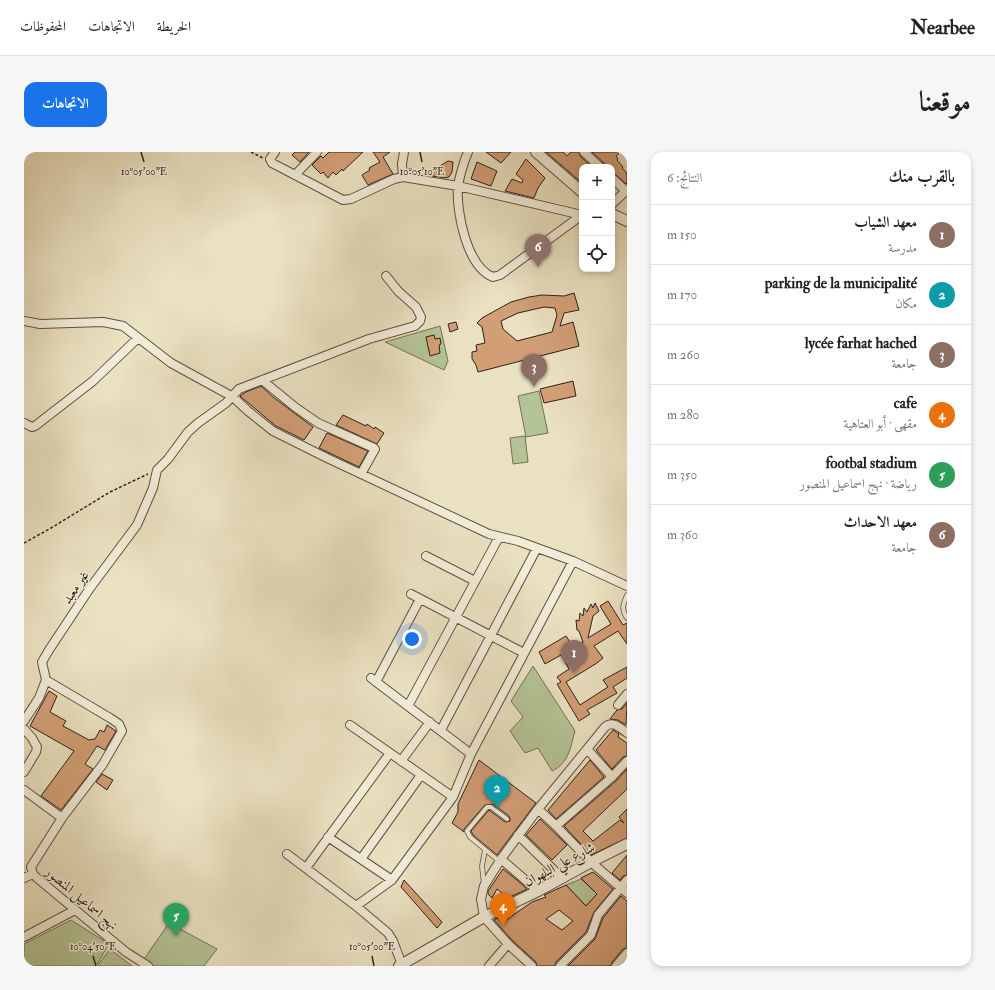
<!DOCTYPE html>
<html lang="ar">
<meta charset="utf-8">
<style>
:root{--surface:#fff;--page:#f6f6f6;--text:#222;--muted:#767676;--line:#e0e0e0;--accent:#1a73e8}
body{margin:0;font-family:"IM FELL Double Pica",Amiri,serif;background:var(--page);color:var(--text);direction:rtl}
.controls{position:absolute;right:12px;top:12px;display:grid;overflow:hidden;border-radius:8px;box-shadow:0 2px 6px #0003}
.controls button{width:36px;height:36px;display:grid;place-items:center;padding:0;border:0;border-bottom:1px solid var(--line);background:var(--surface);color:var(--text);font:20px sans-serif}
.you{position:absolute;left:388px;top:487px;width:14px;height:14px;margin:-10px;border:3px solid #fff;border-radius:50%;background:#1a73e8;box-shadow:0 0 0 6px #1a73e833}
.badge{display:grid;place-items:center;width:26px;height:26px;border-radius:50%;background:var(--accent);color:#fff;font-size:13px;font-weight:700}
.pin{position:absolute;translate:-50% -33px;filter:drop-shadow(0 1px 2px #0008)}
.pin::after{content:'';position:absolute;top:21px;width:14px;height:12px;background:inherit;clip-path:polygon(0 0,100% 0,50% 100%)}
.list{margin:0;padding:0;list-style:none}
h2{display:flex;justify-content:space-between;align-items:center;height:52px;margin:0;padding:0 16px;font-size:17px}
h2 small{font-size:13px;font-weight:400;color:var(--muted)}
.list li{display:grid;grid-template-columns:26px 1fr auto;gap:12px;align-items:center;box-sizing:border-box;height:60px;padding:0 16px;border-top:1px solid var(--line)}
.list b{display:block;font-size:15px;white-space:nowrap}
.list p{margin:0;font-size:13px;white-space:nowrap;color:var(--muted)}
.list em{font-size:13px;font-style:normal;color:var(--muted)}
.icon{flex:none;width:22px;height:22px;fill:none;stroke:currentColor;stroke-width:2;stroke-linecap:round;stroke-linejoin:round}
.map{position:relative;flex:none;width:603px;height:814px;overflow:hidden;direction:ltr;border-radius:12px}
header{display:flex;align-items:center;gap:24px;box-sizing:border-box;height:56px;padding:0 20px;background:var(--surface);border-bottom:1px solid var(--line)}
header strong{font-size:19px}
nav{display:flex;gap:22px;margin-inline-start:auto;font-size:14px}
.intro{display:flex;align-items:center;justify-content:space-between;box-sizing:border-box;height:96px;padding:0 24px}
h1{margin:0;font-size:28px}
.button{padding:10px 18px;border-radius:12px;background:var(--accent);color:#fff;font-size:14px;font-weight:700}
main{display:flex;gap:24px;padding:0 24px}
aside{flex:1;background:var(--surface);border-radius:12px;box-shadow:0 2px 6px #0003}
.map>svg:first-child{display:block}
.green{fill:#b4c395;stroke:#727257}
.building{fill:#d29e76;stroke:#2f2119;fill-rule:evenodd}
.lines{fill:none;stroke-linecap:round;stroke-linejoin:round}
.service-casing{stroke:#5e5143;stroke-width:5.5}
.minor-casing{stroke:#5e5143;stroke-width:10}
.tertiary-casing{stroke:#5e5143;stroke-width:12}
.path{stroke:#2f2119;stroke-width:1.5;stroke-dasharray:3 2;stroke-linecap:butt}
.service{stroke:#f1ecd7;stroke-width:4}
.minor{stroke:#f1ecd7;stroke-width:8}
.tertiary{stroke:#f1ecd7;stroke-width:10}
.ticks{fill:none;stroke:#2f2119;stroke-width:1.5}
.labels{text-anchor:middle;stroke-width:3;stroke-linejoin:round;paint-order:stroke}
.street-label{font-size:14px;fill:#2f2119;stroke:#f1ecd7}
.ticks-label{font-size:10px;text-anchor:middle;fill:#2f2119;stroke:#f1ecd7;stroke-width:3;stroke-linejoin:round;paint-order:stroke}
</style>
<header>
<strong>Nearbee</strong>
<nav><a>الخريطة</a><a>الاتجاهات</a><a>المحفوظات</a></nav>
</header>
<div class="intro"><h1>موقعنا</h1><a class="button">الاتجاهات</a></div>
<main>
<aside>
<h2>بالقرب منك<small>النتائج: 6</small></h2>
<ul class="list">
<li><span class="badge" style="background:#8d6e63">1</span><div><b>معهد الشياب</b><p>مدرسة</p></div><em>150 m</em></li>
<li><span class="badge" style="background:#0f9aa8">2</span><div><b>parking de la municipalité</b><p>مكان</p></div><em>170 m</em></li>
<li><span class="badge" style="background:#8d6e63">3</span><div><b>lycée farhat hached</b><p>جامعة</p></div><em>260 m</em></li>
<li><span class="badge" style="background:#e8710a">4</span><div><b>cafe</b><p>مقهى · أبو العتاهية</p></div><em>280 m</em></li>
<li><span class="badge" style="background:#2e9e5b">5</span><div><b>footbal stadium</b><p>رياضة · نهج اسماعيل المنصور</p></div><em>350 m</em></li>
<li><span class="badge" style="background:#8d6e63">6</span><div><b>معهد الاحداث</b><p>جامعة</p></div><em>360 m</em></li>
</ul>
</aside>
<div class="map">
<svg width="603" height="814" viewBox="0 0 603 814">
<rect width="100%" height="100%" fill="#eae1c1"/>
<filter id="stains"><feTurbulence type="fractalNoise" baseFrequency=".005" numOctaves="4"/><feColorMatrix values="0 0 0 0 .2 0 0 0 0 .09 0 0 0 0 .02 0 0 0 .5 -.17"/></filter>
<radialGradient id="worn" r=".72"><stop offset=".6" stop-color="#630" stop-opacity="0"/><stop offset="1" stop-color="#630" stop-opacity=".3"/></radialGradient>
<!-- green -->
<path class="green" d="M416,174L424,209L420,218L361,190Z
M515,239L524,281L502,285L494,244Z
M501,284L504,310L489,312L486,286Z
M509,514L551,579C546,596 545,611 528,619L514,596L501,601L486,579L499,565L487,549Z
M557,727L573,742L562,754L542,733Z
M47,768L85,792L72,814H0V792Z
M145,771L193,797L180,814H125L118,810Z
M86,797L108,814H76L74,813Z"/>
<!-- building -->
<path class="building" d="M271,0H285L276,10L268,3Z
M305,0H339L319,19L318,17L312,23L309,20L304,26L299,20L297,22L288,13L297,4L299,6Z
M349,0H366L359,5L369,22L344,33L338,23L346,18L345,16L356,10Z
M462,0H487L477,11Z
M522,0H539L543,4L547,0H555L556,4L568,15H558V31Z
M568,0H596L592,4L594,7L593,8L599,15L598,16L603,21V31L602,32L591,22L588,21V15H581L580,11Z
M502,7L521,26L514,36L510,46L481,39L488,27L498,31L499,28L492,22Z
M424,9L429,10L428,20L425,25L422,26L408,24L405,21Z
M453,10L473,19L467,34L447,27Z
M550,141L555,158L540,161L536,174L549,170L555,194L454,220L452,213L448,207V200L453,199L452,193L461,191L458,175L453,171L458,166L487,150L505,145L518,143L540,144ZM520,155L531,156L533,163L528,180L493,189L479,177L477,169L494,161Z
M432,170L434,177L426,180L424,172Z
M410,183L411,187L416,186L417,192L415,193L416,201L406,204L402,185Z
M549,229L552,244L520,251L516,237Z
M237,234L249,245L289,275L280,288L252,274L216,244L222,240Z
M319,263L342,274L343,272L350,277L351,275L360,281L353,292L312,273Z
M303,281L344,299L335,315L295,296Z
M584,449L599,473L603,471V492L594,479L570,494L579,506L573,511L542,530L556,553L584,535L579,528L603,515V526L589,535L593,541L563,558L566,562L555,569L533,532L537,530L533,525L545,517L537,503L521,512L515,500L542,484L553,501V493L559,490L555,479L553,478L552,468L555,469L556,461L559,464L560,456L563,460L567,452L569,456L571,451L575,459L569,464L564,486L587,472L576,454Z
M25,539L33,544L26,560L42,569L39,574L65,588L71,587L76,578L80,580L83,573L92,579L81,598L73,594L61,612L69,617L37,658L17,644L50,599L6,574Z
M603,551L602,573L594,568L586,567L593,558L598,557Z
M589,578L595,582L594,585L603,591V604L599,605L588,617L572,598Z
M455,608L512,651L473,703L449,683L447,679L465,658L481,670L486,669V667L485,664L469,652L461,653L440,677V680L428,671L434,660V652Z
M566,608L580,625L532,667L524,658Z
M603,617V637L559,679L569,689L596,668L600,671L595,665L603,657V686L567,703L540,674L592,629Z
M78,622L89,628L83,638L72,630Z
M516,667L543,693L528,708L502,683Z
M603,703V723L599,724L596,728L588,721Z
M479,717L493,728L503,737L484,746L473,737L468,746L464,742V739Z
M569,720L589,737L570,760L562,780L532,810L531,814H513L512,810L488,788L470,768L478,764L482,768L508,750L522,745L520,743L542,733L562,754L573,742L557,726ZM535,758L549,769L538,778L522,767Z
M380,728L418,770L413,776L377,735Z
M597,744L603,749V796L599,797L588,810L587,814H544L571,787L579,766Z"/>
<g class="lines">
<!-- service casing -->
<g class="service-casing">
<path id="service" d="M603,443C599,452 597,457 603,466
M475,709L446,685L443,679L463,655H467L483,667
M460,733L458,714L461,698"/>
</g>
<!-- minor casing -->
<g class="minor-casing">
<path id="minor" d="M251,0L246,7L248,11L319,48L327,47L370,27L379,25L434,34L558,63
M444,0C440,9 435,26 434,35C432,60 443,115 469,125L476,123L558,63
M560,0L576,15
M271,23L293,0
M379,25L378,12L380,0
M588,26L602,39
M588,52L603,38
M0,169L16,172L79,170L99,174L147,211L209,245L224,259L249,279L303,306L465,382L494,389L549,409L603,434
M238,228L271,255L294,271L350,296L351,297L337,322
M0,271L8,275L11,274L69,229L114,186
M402,404L451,429
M387,442L500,501
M347,526L447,602
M22,528L86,566L95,572L98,579L79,612L38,666L7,715L9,722L13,726L102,800L124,814
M352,530L396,447
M594,553L603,542
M384,554L475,385
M0,569L15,546L22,528L18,510L25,498L66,436L113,373L129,336L133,318L144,307L164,280L174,271L202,251L215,237L345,187L391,174L396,169L397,165L392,155L374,139L362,124
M326,573L429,645
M0,577L8,586L13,595L12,600L0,620
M417,578L513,396
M563,597L588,625L603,609
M377,609L406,570
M0,638L38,666
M514,657L532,674L588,625
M532,674L567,710L603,741
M494,683L538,726
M304,685L368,728
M263,702L332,754L364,781L369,789L378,813
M337,707L397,623
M477,707L460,734L457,747L460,765L484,792L508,814
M282,716L366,601
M0,726L9,722
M514,739L477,707L514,657L581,575C589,568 596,576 603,581
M332,754L368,728L429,645L447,602L549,409
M0,785L51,758
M465,814L484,792
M536,814L567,783L574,763L603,728
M592,814L603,801"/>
</g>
<!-- tertiary casing -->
<g class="tertiary-casing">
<path id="tertiary" d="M512,0L558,40
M588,62L603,69
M375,814L460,765L514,739L567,710L603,692"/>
</g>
<!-- path -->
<path class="path" d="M227,0L239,6
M0,391L27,376L86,340L124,322"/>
<!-- service -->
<use href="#service" class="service"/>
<!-- minor -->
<use href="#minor" class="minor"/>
<!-- tertiary -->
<use href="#tertiary" class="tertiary"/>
</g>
<!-- ticks -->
<path class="ticks" d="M117,0L120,10M396,0L398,10M69,804L72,814M348,804L350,814"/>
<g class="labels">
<!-- street labels -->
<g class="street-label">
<text transform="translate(51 435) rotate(-56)" y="5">غير معبد</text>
<text transform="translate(535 712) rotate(-28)" y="5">شارع علي البلهوان</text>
<text transform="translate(58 746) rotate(40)" y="5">نهج اسماعيل المنصور</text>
</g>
</g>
<g class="ticks-label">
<text x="120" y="23">10°05'00"E</text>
<text x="398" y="23">10°05'10"E</text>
<text x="69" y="798">10°04'50"E</text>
<text x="348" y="798">10°05'00"E</text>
</g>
<rect width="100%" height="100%" filter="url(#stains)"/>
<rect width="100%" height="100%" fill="url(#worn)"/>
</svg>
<div class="controls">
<button>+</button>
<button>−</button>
<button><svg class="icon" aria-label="locate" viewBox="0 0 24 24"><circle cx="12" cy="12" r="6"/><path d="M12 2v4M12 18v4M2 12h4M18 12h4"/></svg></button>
</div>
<div class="you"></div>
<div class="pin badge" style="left:550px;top:521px;background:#8d6e63">1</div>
<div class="pin badge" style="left:473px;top:656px;background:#0f9aa8">2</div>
<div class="pin badge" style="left:510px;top:235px;background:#8d6e63">3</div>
<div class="pin badge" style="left:479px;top:774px;background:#e8710a">4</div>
<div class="pin badge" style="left:152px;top:784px;background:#2e9e5b">5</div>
<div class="pin badge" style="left:514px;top:115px;background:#8d6e63">6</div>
</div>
</main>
